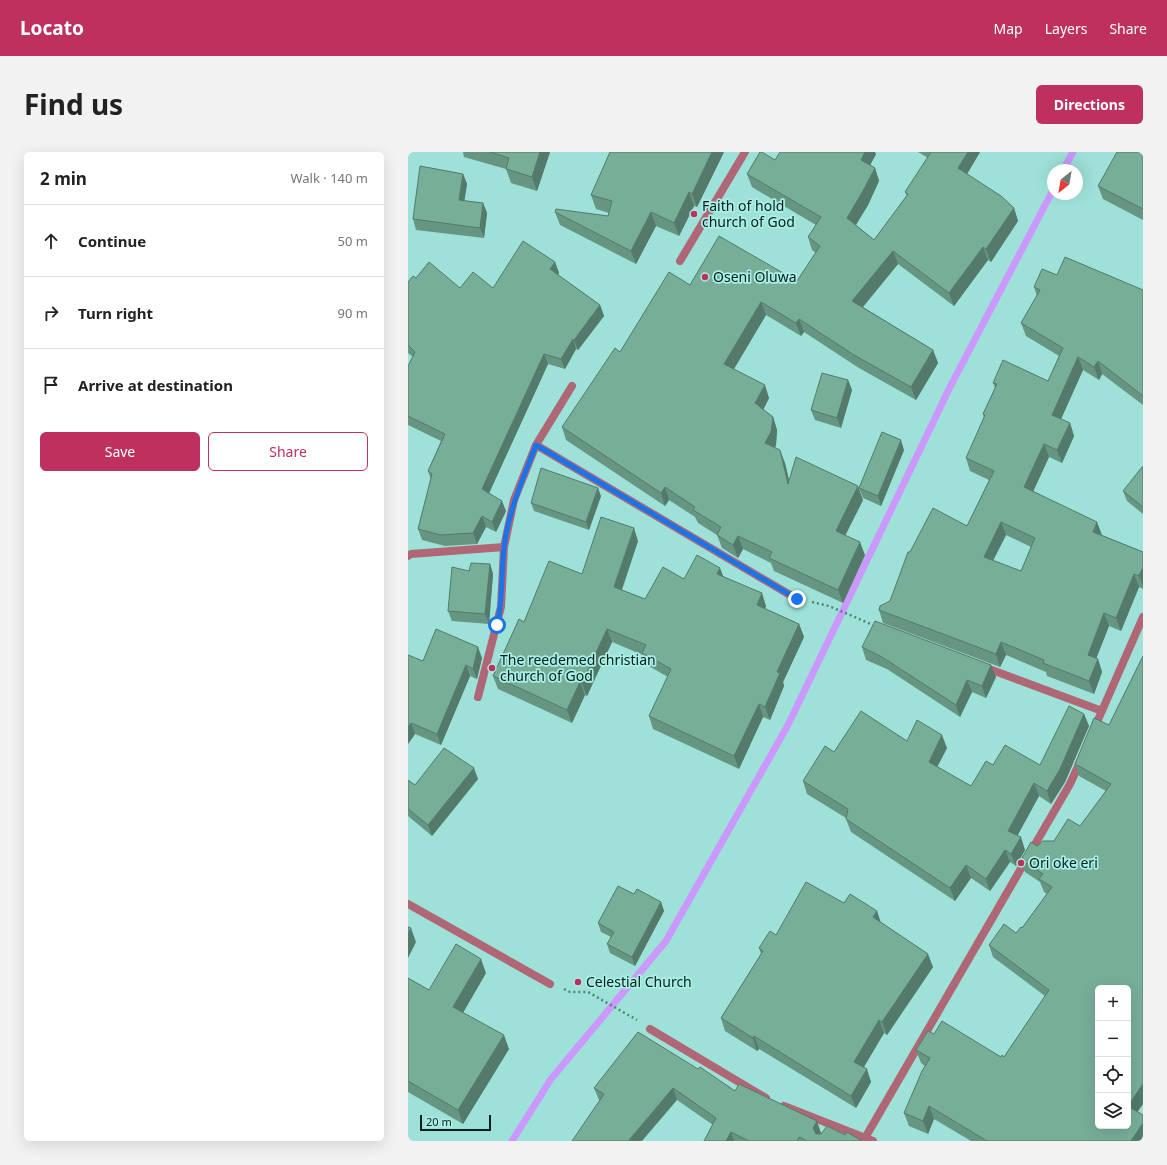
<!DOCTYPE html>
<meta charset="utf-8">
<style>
:root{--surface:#fff;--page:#f2f2f2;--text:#222;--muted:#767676;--line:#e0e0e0;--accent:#be305e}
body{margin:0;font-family:"Noto Sans",sans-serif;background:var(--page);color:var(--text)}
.controls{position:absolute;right:12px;bottom:12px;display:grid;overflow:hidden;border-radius:6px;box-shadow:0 4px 16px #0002}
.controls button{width:36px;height:36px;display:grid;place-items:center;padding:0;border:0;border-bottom:1px solid var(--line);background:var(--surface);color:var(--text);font:20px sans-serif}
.compass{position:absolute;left:639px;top:12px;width:36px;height:36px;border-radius:50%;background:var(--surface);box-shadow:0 4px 16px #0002;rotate:211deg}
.scale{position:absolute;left:12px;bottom:10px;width:71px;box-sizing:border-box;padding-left:4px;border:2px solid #031f1c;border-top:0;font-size:11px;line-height:14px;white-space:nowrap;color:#031f1c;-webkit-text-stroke:3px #abeee6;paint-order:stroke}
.stop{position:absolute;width:12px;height:12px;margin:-9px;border:3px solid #1a73e8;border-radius:50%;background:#fff}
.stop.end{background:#1a73e8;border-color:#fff;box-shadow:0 1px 4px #0008}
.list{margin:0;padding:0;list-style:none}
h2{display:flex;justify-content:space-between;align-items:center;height:52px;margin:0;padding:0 16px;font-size:17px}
h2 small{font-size:13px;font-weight:400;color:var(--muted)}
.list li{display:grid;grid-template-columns:26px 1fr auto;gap:12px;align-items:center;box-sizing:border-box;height:72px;padding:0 16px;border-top:1px solid var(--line)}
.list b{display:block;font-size:15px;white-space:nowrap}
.list em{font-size:13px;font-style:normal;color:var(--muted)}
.actions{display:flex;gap:8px;padding:12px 16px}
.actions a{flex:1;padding:9px 0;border:1px solid var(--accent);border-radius:6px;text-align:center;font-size:14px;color:var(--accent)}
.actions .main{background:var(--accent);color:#fff}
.icon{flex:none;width:22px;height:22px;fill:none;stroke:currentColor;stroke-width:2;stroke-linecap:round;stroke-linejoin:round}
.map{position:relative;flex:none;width:735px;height:989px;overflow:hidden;border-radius:6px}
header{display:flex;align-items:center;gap:24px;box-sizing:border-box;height:56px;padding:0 20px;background:var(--accent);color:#fff}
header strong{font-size:19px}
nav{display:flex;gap:22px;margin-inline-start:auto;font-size:14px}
.intro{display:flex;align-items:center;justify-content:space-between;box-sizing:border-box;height:96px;padding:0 24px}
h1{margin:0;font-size:28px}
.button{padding:10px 18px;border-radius:6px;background:var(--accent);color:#fff;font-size:14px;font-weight:700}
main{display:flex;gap:24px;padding:0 24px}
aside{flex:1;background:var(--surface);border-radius:6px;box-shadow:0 4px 16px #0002}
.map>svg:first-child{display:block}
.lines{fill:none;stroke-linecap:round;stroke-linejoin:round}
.stream{stroke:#cb98fd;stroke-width:7}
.path{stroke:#52827c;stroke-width:2.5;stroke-dasharray:2 3;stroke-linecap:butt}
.street{stroke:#af6776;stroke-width:8}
.wall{fill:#669682;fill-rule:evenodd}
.shaded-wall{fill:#537a6a}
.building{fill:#77ae97;stroke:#537a6a;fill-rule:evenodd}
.route{stroke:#1a73e8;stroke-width:5}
.poi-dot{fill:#be305e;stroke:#abeee6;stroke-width:1.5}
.labels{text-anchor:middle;stroke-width:3.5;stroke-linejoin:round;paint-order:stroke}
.poi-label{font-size:14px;fill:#031f1c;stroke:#abeee6;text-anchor:start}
</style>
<header>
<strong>Locato</strong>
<nav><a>Map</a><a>Layers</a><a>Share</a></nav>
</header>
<div class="intro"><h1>Find us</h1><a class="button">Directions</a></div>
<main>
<aside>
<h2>2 min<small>Walk · 140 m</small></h2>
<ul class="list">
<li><svg class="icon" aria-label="ahead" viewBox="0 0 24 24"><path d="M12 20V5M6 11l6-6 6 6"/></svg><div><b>Continue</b></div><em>50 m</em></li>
<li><svg class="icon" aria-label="right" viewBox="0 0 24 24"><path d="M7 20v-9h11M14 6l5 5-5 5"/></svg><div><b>Turn right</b></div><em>90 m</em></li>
<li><svg class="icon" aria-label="arrive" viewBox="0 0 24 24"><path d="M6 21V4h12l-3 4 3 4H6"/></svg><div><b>Arrive at destination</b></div></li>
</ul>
<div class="actions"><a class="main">Save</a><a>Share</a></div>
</aside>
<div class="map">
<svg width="735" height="989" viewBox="0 0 735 989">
<rect width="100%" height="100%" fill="#9ee1d8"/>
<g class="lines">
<!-- stream -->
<path class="stream" d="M655,18L665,0
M104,989L143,927L258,789L380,573L542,235L645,38"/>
<!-- path -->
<path class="path" d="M404,450L421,454L465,473
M156,837L162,840H180L229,868"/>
<!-- street -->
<path class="street" d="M272,109L337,0
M164,234L128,293L389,447
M0,404L3,402L96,395
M576,515L694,559
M70,545L93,455L96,395L106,348L128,293
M686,577L735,465
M0,752L142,832
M242,877L358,946
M376,954L465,989
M457,986L662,632L673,608"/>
</g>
<!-- wall -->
<path class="wall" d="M55,0H142L129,39L103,31L98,17L56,5Z
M316,0L289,55L286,54L271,84L248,74L228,112L152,73L147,60L200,64L201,61L188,57L183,43Z
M510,0H572L559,22L606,56L610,69L583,110L580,108L546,154L490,112L455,155L525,198L530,211L508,248L451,216L396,180L393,184L358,163L326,217L361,246L355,258L365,265L369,278L368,293L367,296L377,311L381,329L455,348L437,383L457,403L435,451L366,419L363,411L335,397L330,406L314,396L309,383L290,371L287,365L261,348L257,354L158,288L154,275L212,200L282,133L389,129L408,101L404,98L400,85L408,73L344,35L339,22L367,8L468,2L462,13L467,16L471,29L460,53L448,73L466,88L499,44L497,40L520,6Z
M735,0V68L695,47L690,34Z
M55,22L59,32L56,49L75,51L79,61L76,86L8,78L5,67Z
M147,110L151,121L150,123L192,153L196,164L170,198L168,197L157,217L140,212L81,341L98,359L88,380L78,375L69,392L37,394L14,388L10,377L23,328L20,319L33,289L0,273V214L5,205L0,201V130L8,126L52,136H85Z
M649,123L735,138V253L694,222L691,228L675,218L653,267L662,271L666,284L654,311L641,305L625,340L694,383L735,400V437L731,435L713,479L701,474L688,507H690L694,520L686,542L639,524L638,520L598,503L592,515L475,471L471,458L482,449L502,400L559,374L581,328L562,319L558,306L576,266L575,262L587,236L585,231L640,229L651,204L618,184L613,171L629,144L626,135ZM598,383L623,395L613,419L585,409Z
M440,228L444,238L433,276L407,268L403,258Z
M496,298L473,354L455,346L451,336Z
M735,315V362L719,349L715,339Z
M193,344L181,378L126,359L123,351Z
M230,389L214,438L237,447L276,427L316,425L358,454L357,457L391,472L396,485L375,530L376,534L362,568L355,565L331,617L245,577L241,564L260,525L239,513L235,503L204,490L179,544L177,543L164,571L90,537L85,524L116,470L174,422Z
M82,412L85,422L81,472L44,469L40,459L61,419Z
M454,495L588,525L578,546L564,540L552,565L479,517L458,508Z
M0,503L15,509L74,506L69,527L62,524L33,593L7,582L0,592Z
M735,504V952L730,959L735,989H563L526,967L520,982L501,974L496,961L517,914L513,911L508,898L526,882L593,905H596L637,844L585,805L581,793L608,781L614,776L639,742L636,740L632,730L617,720L613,708L629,694L646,689L672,674L698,639L671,624L667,612L701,573Z
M676,562L681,574L657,630L643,652L631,644L609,683L617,698L608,714L602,710L582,739L563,726L547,749L443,680L438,667V666L399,642L395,629L499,589L539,596L529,615L563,634L585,613H632Z
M70,627L24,684L0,664V628L7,633Z
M226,742L253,750L256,759L227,814L202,801L199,792L203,785L193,780L190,771Z
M436,751L469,759L473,771L525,815L479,883L476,881L456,915L463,930L448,956L351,897L349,899L317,879L313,866L353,802L351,796L368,783Z
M78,821L55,861L101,897L55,972L0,940V826L21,838Z
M290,917L327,939L413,981L437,983L454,989H296L305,973L269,948L192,949L191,948L186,936Z"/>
<!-- shaded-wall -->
<path class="shaded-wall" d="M132,0H142L129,39L124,25Z
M304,0H316L289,55L284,42Z
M457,0H467L468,2L458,21L453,8Z
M560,0H572L555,29L550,16Z
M467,16L471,29L460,53L444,79L439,66Z
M55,22L59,32L55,58L51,48Z
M281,40L286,54L271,84L266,71Z
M75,51L79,61L76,86L72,76Z
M606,56L610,69L583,110L578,97Z
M243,60L248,74L228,112L223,99Z
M575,95L580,108L546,154L541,141Z
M485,99L490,112L449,162L444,149Z
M147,110L151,121L146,128L142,117Z
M353,150L358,163L321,225L316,212Z
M192,153L196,164L170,198L166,188Z
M391,167L396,180L393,184L388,171Z
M165,187L168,197L157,217L153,207Z
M525,198L530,211L508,248L503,235Z
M136,202L140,212L78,348L74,337Z
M670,205L675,218L649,276L644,263Z
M690,209L694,222L691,228L686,215Z
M440,228L444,238L433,276L429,266Z
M357,233L361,246L352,264L347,251Z
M365,265L369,278L368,293L362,304L357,291Z
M662,271L666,284L654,311L649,298Z
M493,288L496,298L473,354L470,344Z
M636,292L641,305L621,348L616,335Z
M372,298L377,311L385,345L380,332Z
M450,334L455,348L433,392L428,379Z
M257,335L261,348L257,354L253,341Z
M190,336L193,344L181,378L178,370Z
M94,349L98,359L88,380L84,370Z
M74,364L78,375L69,392L65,381Z
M593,370L598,383L580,418L576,405Z
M689,370L694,383L685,380Z
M226,376L230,389L210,448L206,435Z
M330,384L335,397L330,406L325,393Z
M452,390L457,403L435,451L430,438Z
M82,412L85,422L81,472L77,462Z
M735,415V434L731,424Z
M312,416L317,429L309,422Z
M726,422L731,435L713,479L708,466Z
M354,441L358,454L353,466L349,453Z
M696,461L701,474L684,517L680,503Z
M391,472L396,485L375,530L376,534L362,568L357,555L369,520Z
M199,477L204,490L179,544L174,531Z
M593,490L598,503L592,515L588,502Z
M70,495L74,506L69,527L65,517Z
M690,507L694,520L686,542L681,529Z
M58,513L62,524L33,593L29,582Z
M583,513L588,525L578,546L574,534Z
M559,528L564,540L552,565L548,553Z
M172,530L177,543L164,571L159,558Z
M351,552L355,565L331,617L326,604Z
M676,562L681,574L657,630L643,652L639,639Z
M3,571L7,582L0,592V575Z
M534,583L539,596L525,623L521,610Z
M66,616L70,627L24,684L20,673Z
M626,631L631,644L605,692L600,679Z
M613,685L617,698L608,714L603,702Z
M597,698L602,710L582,739L578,727Z
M558,713L563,726L547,749L542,736Z
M253,750L256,759L227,814L224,805Z
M469,759L473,772L465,765Z
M3,776L8,790L0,806V782Z
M520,802L525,815L479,883L474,870Z
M73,807L78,821L50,869L45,855Z
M471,868L476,881L451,923L446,910Z
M96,883L101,897L55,972L50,958Z
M346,884L351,897L349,899L345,886Z
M459,917L463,930L448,956L443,944Z
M735,932V952L725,966L720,954Z
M265,936L269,948L234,989H221V988Z
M521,954L526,967L520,982L515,969Z
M409,969L413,981L410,988L405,976Z
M735,971V989H723Z
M323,980L326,989H318Z"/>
<!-- building -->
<path class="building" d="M82,0H132L124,25L98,17L101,6Z
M202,0H304L284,42L281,40L266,71L243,60L223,99L147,60L148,57L200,64L204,49L183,43Z
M352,0H354L367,8L372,0H457L453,8L467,16L455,39L439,66L466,88L500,42L497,40L523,0H560L550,16L593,44L606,56L578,97L575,95L541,141L485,99L444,149L525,198L503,235L446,203L391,167L388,171L353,150L316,212L357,233L347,251L365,265L363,280L357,291L372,298L380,332L388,305L450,334L428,379L452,390L430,438L361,406L364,400L330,384L325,393L309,383L313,375L285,358L287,355L257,335L253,341L154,275L207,196L212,200L261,120L282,133L311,84L389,129L412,94L400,85L413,65L339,22Z
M709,0H735V57L690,34Z
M12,14L55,22L51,48L75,51L72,76L5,67Z
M115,89L147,110L142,117L192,153L166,188L165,187L153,207L136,202L74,337L94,349L84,370L74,364L65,381L33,383L10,377L24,322L20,319L37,282L0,264V214L7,200L0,193V130L5,124L8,126L21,110L52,136L65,120L85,136Z
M657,105L735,138V244L690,209L686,215L670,205L644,263L662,271L649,298L636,292L616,335L689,370L685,380L735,400V415L731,424L726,422L708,466L696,461L680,503L690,507L681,529L635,511L636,508L593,490L588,502L471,458L472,454L482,449L500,400H502L525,356L559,374L586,319L558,306L577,263L575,262L589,232L585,231L595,208L640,229L655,196L613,171L632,138L626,135L634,117L649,123ZM593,370L627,386L613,419L576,405Z
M414,221L440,228L429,266L403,258Z
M474,280L493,288L470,344L451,336Z
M734,315H735V355L715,339Z
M133,316L190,336L178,370L123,351Z
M193,365L226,376L206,435L237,447L255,415L276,427L289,403L312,416L309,422L354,441L349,453L391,472L369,520L372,521L357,555L351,552L326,604L241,564L263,517L234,501L238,493L199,477L174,531L172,530L159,558L85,524L111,467L116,470L141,409L174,422Z
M63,411L82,412L77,462L40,459L44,415L61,419Z
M467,469L583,513L574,534L559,528L548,553L474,505L454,495Z
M28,477L70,495L65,517L58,513L29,582L3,571L0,575V503L15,509Z
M735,504V932L720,954L735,963V971L723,989H579L521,954L515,969L496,961L514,919L522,906L508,898L520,879L526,882L534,869L593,905L594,903L596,905L641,838L581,793L596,772L608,781L613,775L614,776L644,735L631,727L635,722L613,708L623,690L629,694L635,689H646L660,667L672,674L703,632L667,612L686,566L701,573ZM690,836H720V974H690Z
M661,554L676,562L652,617L639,639L626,631L600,679L613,685L603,702L597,698L578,727L558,713L542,736L438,667L440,657L395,629L417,594L426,600L453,559L499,589L509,568L534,583L521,610L563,634L578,609L585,613L597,593L632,613Z
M36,596L66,616L20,673L0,657V628L7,633Z
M398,730L436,751L442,742L469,759L465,765L520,802L474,870L471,868L446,910L459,917L443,944L346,884L345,886L313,866L355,799L351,796L362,779L368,783Z
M210,734L226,742L229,737L253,750L224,805L199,792L206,780L190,771Z
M0,775L3,776L0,782Z
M48,792L73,807L45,855L96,883L50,958L0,929V826L21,838Z
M230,880L290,917L292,915L327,939L331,932L409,969L405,976L408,982H413L419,974L437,983L439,980L454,989H399L391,985L389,989H341L323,980L318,989H296L308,966L265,936L221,988L222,989H164L196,942L186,936Z"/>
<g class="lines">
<!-- route -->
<path class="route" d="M89,473C95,448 93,422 96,396C100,360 115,327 128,293L389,447"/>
</g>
<!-- markers -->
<g class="poi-dot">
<circle cx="286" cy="62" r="4"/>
<circle cx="297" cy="125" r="4"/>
<circle cx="84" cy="516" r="4"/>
<circle cx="613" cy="711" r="4"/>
<circle cx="170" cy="830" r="4"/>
</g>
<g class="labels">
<!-- poi labels -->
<g class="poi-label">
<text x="294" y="59">Faith of hold<tspan x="294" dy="16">church of God</tspan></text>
<text x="305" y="130">Oseni Oluwa</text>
<text x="92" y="513">The reedemed christian<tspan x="92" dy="16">church of God</tspan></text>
<text x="621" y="716">Ori oke eri</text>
<text x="178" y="835">Celestial Church</text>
</g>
</g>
</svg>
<div class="controls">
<button>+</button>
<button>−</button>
<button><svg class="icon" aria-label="locate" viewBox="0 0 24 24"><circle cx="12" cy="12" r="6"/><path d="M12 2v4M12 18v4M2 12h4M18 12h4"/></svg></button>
<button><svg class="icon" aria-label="layers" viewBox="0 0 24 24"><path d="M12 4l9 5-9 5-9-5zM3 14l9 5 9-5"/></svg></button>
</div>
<svg class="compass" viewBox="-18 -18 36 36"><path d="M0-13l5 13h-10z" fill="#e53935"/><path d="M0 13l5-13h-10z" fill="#767676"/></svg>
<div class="scale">20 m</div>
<div class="stop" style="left:89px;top:473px"></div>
<div class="stop end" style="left:389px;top:447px"></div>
</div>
</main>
